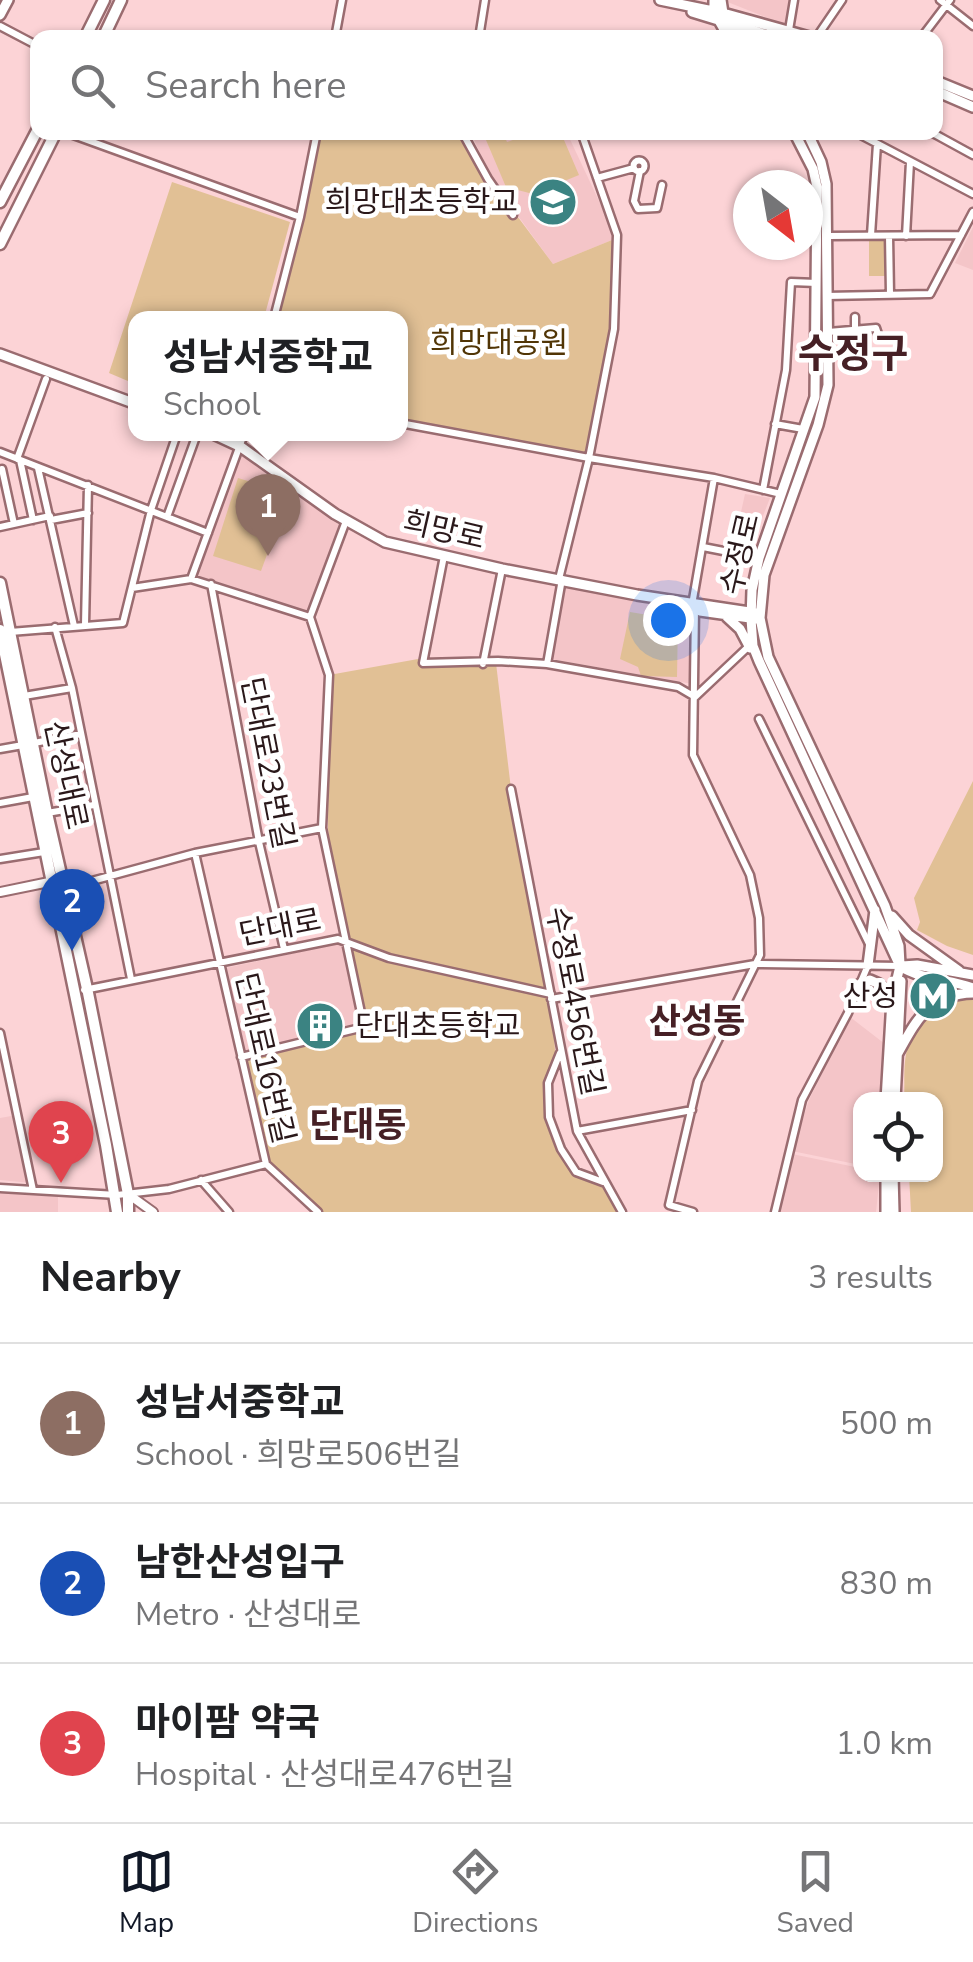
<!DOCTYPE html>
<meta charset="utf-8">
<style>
:root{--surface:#fff;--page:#f2f2f2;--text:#202124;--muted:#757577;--line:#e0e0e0;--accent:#111827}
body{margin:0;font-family:"Nunito Sans","Noto Sans KR",sans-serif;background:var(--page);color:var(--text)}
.controls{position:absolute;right:30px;bottom:30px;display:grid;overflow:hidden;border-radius:20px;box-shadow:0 2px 8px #0004}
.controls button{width:90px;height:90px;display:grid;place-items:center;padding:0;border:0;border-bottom:2px solid var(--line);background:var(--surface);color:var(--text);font:50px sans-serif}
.compass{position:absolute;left:733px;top:170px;width:90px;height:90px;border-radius:50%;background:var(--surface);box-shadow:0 2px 8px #0004;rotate:149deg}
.you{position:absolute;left:668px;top:620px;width:35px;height:35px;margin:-25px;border:8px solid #fff;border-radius:50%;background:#1a73e8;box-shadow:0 0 0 15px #1a73e833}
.badge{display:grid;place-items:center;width:65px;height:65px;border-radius:50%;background:var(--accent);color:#fff;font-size:32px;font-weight:700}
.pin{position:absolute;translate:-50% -82px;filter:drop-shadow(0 2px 5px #0008)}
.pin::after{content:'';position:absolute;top:52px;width:35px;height:30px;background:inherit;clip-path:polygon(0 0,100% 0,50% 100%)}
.popup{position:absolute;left:128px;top:311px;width:280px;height:130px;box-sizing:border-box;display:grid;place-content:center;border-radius:20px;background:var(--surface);filter:drop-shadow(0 2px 8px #0005);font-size:32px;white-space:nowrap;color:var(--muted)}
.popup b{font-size:38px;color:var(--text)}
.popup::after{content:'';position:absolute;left:50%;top:100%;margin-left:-20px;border:20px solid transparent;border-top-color:var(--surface)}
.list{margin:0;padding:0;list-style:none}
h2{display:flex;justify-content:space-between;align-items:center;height:130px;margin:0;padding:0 40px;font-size:42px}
h2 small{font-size:32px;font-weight:400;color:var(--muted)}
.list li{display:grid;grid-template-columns:65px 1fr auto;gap:30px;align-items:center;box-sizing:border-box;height:160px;padding:0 40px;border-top:2px solid var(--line)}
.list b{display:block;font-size:38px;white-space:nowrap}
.list p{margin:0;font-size:32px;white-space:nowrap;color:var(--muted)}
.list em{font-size:32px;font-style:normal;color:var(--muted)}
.icon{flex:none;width:55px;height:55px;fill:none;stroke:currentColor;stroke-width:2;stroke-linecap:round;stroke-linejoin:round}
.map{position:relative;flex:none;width:973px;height:1212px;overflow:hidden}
.search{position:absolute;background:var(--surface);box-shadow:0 2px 8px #0004;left:30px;right:30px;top:30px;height:110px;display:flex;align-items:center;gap:25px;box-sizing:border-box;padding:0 35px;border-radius:20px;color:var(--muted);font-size:38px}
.sheet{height:610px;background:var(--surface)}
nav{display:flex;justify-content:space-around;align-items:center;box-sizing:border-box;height:140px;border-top:2px solid var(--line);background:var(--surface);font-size:28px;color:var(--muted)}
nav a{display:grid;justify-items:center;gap:5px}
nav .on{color:var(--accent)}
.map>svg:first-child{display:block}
.built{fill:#f4c5c8}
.green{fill:#e1c095}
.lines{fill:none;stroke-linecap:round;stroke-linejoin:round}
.minor-casing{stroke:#9a6c70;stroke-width:11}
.tertiary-casing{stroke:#9a6c70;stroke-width:12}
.secondary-casing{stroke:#9a6c70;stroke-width:14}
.primary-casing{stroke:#9a6c70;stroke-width:15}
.minor{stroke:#fff;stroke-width:6}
.tertiary{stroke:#fff;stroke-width:8}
.secondary{stroke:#fff;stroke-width:9}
.primary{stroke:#fff;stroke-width:10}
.labels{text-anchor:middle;stroke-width:9;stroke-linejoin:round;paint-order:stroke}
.poi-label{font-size:30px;fill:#2a181a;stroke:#fff;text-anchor:end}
.park-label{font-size:30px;fill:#513505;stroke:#fff}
.street-label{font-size:30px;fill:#2a181a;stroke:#fff}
.quarter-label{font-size:35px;font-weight:bold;fill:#462025;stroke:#fff}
.district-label{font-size:40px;font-weight:bold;fill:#462025;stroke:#fff}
</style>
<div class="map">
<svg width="973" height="1212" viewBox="0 0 973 1212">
<rect width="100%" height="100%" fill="#fcd3d6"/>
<!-- built -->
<path class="built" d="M725,0H790L785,25L725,1Z
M471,133H567L614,233L612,240L553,264L492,180Z
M973,227V270L955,263Z
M240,453L259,461L343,527L310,617L195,577Z
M745,494L770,498L756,534L737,530Z
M562,584L691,607L693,684L551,659Z
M345,942L361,1024L243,1052L226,968Z
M850,1017L885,1044L881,1099L860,1100V1165L792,1151L809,1100Z
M17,1115L31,1183L0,1180V1118Z
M792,1154L860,1168V1174L880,1175L876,1212H778Z
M0,1190L58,1196V1212H0Z"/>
<!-- green -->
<path class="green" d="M318,133H460L491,181L553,264L612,240L611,321L585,453L401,422L400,318H276Z
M483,133H503L507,142L531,133H561L579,175L533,194L506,187Z
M172,182L290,222L264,318H136L135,384L109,373Z
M869,239L888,240V276H869Z
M238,478L271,488L287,500L261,571L213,556Z
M630,612L678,620L677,677L641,676L638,667L620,659Z
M418,659L496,663L511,789L551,999L556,1063L550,1069L549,1117L561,1149L575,1172L599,1182L619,1212H318L266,1164L246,1058L366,1029L345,941L328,829L329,675Z
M973,781V955L947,946L917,930L920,922L914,898Z
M967,999L973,1000V1212H911L909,1175L936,1174V1100H904C905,1084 903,1065 907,1050C914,1023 942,1003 967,999Z"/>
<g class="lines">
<!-- minor casing -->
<g class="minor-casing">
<path id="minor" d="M940,0L973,26
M0,26L38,46
M789,30L794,0
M335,38L342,0
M479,38L485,0
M816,38L842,0
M921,38L950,0
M65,132L300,217
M462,132L488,179L513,215
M855,132L973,194
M931,132L973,155
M633.5 166a5.5 5.5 0 1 1 11 0a5.5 5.5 0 1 1-11 0Z
M640,171L634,201L638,209L657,208L662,185
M597,178L634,168
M871,235L877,144
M828,236L961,235
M889,236L890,294
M906,236L910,162
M826,296L930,294L973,212
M855,317V330
M274,318L300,217L317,132
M828,332L876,328L879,337
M400,423L589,458L614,329L617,235L581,132
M775,424L803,429
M0,452L208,533
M17,459L46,379
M20,460L33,520
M38,468L74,626
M2,469L14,524
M763,490L786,370L791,282L817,283
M167,517L197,434
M51,520L88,513
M0,527L50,516
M703,547L759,558
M444,556L423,663L498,661L547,664L678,687L695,697L749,646
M191,579L244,434
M559,579L589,458L714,478L781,494
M211,584L259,842L284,949
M132,588L191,579L310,617L346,521
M692,605L714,478
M85,625L88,485
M55,627L72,688L131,979
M10,632L123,623L151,510L177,434
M483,664L502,569
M547,664L562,579
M24,696L72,688
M759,719L871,948
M34,743L81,734
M0,749L23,745
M511,789L577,1131L622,1212
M0,803L33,797
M47,813L94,805
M195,853L266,1164
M0,859L44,852
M66,888L195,853L322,828
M84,990L338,939L389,958L551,994
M551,999L755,964L900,966
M0,1033L33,1190
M560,1053L548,1083L549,1117L561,1149L576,1172L603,1182
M241,1057L364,1027L322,828L329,675L310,617
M577,1131L692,1110
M266,1164L318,1212
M201,1180L229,1212
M0,1188L117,1195L169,1189L266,1164
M693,1212L669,1205L698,1081L760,955L759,918L750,875L693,755L695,608
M775,1212L802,1100L848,1013L868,965"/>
</g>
<!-- tertiary casing -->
<g class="tertiary-casing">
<path id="tertiary" d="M0,892L54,881
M128,1194L153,1212"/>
</g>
<!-- secondary casing -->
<g class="secondary-casing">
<path id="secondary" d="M660,0L723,13L813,38
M714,0V12L729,38
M721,0L723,13L738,38
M692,12L777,38
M0,15L8,0
M936,81L973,96
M936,91L973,107
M794,132L813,169L817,187L815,397L759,558L752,590L751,619L753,646L759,661L900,966L892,1000L886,1100
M807,132L821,162L826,184L828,385L818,425L764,575L760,618L768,657L885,906L899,946L900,965
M0,354L136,404
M213,434L241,447L335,514L385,542L502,569L637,595L756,613
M692,605L700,611L757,619
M727,617L740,629L750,648
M892,916L909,935L959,971
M868,965L875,910
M900,966C921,980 949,979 973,988
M902,966L917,965L973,975
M860,984L870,980L879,984L892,1000
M898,1053C917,1019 929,994 973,993
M895,1100L901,981
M886,1174V1212
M893,1174L894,1212"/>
</g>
<!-- primary casing -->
<g class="primary-casing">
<path id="primary" d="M85,38L104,0
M103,38L121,0
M0,202L38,129
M0,244L56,132
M0,583L47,813L88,993L128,1194V1212
M0,630L106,1145L117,1212"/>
</g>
<!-- minor -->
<use href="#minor" class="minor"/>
<!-- tertiary -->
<use href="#tertiary" class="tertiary"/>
<!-- secondary -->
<use href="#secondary" class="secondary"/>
<!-- primary -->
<use href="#primary" class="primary"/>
</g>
<!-- icons -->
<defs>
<g id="school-disc" transform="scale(2.5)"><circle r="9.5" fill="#3b8382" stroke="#fff"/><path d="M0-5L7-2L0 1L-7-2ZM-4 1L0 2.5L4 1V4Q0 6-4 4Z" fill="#fff"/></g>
<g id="metro-disc" transform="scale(2.5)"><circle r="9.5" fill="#3b8382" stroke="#fff"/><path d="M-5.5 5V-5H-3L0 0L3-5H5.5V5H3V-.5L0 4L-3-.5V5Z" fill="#fff"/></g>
<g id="building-disc" transform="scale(2.5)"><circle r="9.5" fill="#3b8382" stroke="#fff"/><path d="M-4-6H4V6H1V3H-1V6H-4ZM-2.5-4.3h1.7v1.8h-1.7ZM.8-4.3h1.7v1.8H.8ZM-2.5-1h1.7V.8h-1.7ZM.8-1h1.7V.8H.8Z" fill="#fff"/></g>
</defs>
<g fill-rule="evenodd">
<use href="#school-disc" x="553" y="202"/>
<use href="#metro-disc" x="933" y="996"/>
<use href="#building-disc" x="320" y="1026"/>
</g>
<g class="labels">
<!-- poi labels -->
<g class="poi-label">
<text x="518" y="212">희망대초등학교</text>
<text x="898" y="1006">산성</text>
<text x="355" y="1036" text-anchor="start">단대초등학교</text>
</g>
<!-- park labels -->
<g class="park-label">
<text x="499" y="353">희망대공원</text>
</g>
<!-- street labels -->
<g class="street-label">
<text transform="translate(444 530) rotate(13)" y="10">희망로</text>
<text transform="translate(740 554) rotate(-77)" y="10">수정로</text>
<text transform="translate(268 763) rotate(79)" y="10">단대로23번길</text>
<text transform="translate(66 775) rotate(78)" y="10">산성대로</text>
<text transform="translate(280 927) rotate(-11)" y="10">단대로</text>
<text transform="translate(575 1001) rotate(79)" y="10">수정로456번길</text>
<text transform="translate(265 1058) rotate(77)" y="10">단대로16번길</text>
</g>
<!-- quarter labels -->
<g class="quarter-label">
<text x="697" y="1033">산성동</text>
<text x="358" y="1137">단대동</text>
</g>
<!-- district labels -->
<g class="district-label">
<text x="853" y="367">수정구</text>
</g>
</g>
</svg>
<div class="controls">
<button><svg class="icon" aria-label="locate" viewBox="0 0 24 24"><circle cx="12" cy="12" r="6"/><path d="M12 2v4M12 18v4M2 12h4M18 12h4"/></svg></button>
</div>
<svg class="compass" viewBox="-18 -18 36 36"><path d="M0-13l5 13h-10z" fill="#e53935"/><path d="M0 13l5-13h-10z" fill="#757577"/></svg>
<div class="you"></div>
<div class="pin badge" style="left:268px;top:556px;background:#8d6e63">1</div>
<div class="popup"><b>성남서중학교</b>School</div>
<div class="pin badge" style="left:72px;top:951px;background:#1a4fb4">2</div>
<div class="pin badge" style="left:61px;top:1183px;background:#e0444e">3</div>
<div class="search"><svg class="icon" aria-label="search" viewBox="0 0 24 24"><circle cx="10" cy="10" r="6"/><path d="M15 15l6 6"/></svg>Search here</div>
</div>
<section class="sheet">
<h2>Nearby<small>3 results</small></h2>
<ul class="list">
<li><span class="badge" style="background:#8d6e63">1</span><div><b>성남서중학교</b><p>School · 희망로506번길</p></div><em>500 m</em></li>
<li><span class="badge" style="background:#1a4fb4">2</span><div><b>남한산성입구</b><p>Metro · 산성대로</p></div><em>830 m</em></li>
<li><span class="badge" style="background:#e0444e">3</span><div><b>마이팜 약국</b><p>Hospital · 산성대로476번길</p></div><em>1.0 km</em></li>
</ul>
</section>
<nav>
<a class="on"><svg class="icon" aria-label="map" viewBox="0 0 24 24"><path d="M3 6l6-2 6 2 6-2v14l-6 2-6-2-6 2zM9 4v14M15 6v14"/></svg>Map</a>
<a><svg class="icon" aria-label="directions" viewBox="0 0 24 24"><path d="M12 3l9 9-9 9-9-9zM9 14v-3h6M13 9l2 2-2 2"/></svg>Directions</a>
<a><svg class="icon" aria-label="saved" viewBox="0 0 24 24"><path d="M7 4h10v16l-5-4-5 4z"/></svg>Saved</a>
</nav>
